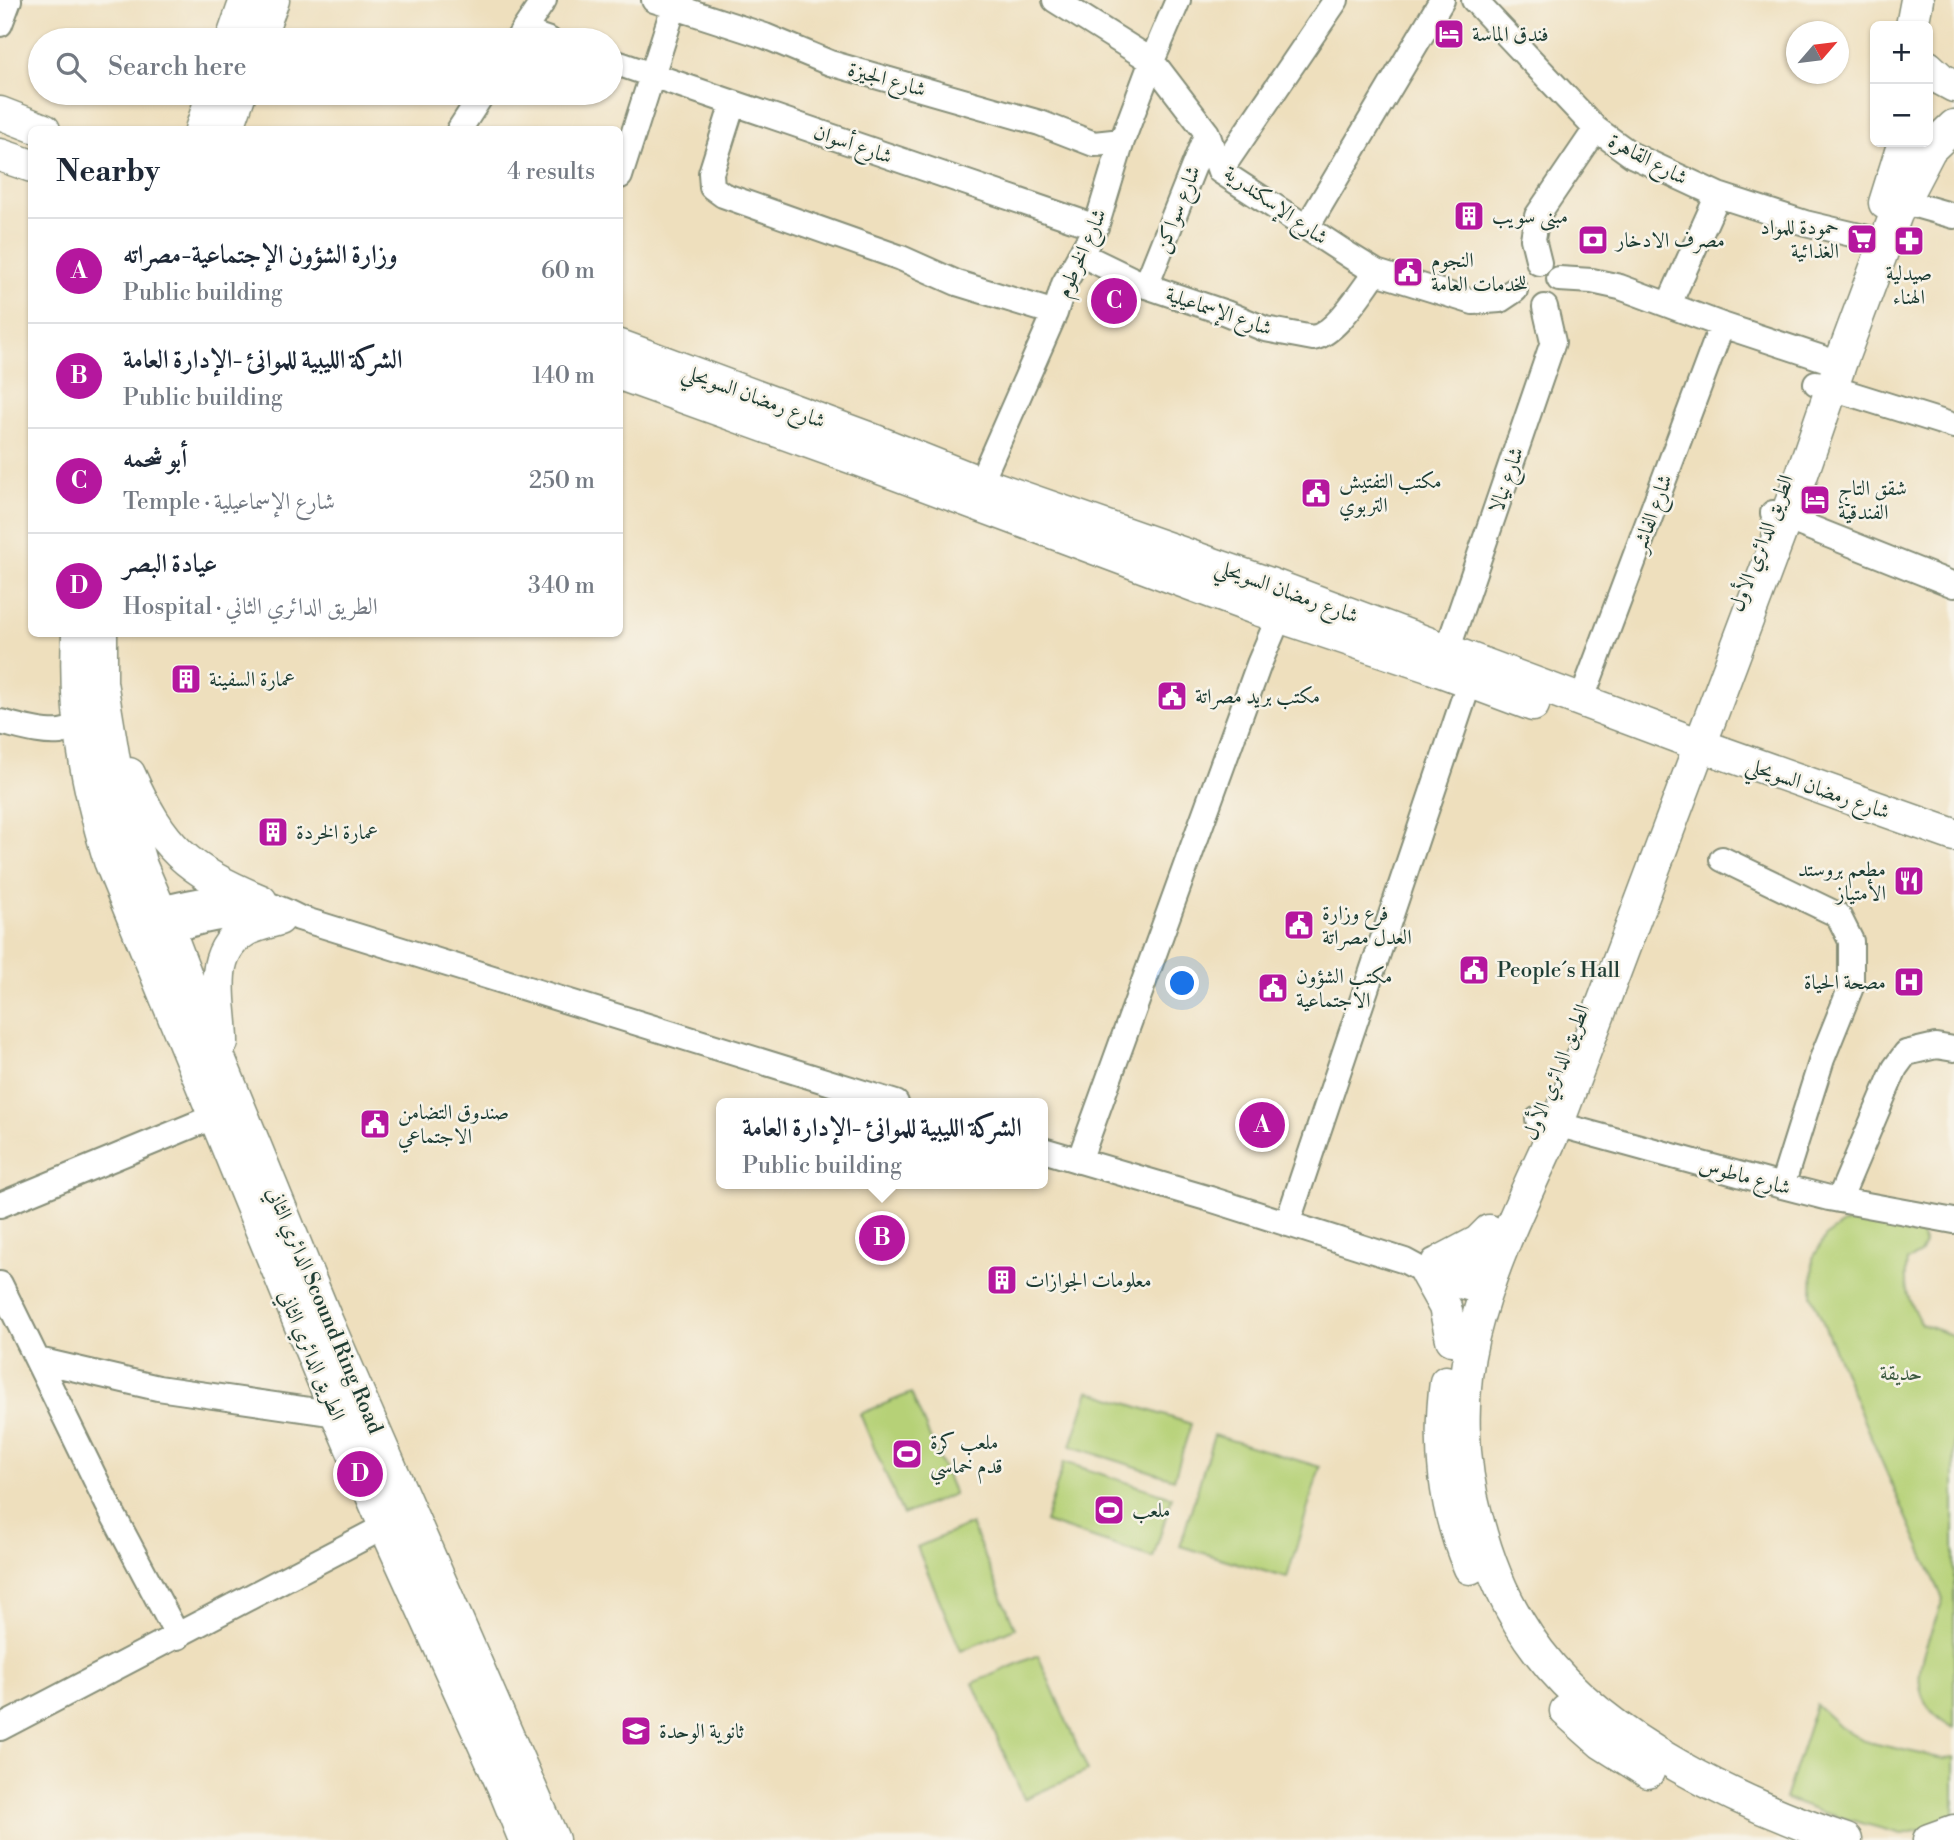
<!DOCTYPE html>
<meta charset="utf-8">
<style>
:root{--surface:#fff;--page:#f6f6f7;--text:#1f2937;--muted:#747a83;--line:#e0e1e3;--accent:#b5179e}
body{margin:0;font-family:"Libre Bodoni",Amiri,serif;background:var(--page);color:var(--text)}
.controls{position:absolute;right:21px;top:21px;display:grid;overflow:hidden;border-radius:10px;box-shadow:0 2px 5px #0004}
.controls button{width:63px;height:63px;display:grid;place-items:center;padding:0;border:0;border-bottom:2px solid var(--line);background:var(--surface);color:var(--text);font:35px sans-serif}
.compass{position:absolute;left:1786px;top:21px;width:63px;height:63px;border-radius:50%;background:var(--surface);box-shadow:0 2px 5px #0004;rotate:62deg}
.you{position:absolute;left:1183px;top:984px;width:24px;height:24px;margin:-18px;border:5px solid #fff;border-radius:50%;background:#1a73e8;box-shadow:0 0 0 10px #1a73e833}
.badge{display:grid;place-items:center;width:46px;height:46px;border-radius:50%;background:var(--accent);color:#fff;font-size:23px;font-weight:700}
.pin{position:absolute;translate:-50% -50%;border:4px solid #fff;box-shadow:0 2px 7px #0006}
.popup{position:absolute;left:716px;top:1098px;width:332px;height:91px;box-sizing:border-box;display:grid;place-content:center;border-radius:10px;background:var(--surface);filter:drop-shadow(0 2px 5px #0005);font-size:23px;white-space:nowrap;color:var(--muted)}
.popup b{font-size:26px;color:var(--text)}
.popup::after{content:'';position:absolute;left:50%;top:100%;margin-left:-14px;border:14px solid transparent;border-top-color:var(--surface)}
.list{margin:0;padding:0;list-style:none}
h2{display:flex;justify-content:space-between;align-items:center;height:91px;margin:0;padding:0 28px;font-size:30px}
h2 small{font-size:23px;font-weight:400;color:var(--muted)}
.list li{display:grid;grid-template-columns:46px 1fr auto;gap:21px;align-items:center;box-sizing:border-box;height:105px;padding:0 28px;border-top:2px solid var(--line)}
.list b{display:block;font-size:26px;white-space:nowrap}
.list p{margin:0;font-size:23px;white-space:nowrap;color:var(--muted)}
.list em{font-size:23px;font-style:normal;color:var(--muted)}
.icon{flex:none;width:38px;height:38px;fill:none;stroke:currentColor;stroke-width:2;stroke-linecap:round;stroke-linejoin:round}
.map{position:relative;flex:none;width:1954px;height:1840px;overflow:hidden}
.search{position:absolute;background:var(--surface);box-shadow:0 2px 5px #0004;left:28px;top:28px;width:595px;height:77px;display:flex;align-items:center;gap:18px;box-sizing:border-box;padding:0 24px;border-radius:38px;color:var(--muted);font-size:26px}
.panel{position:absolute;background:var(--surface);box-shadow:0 2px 5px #0004;left:28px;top:126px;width:595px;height:511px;border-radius:10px}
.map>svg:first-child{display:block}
.green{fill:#b6d177;stroke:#6a8756;stroke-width:2}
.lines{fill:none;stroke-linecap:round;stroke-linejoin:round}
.minor-casing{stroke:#868e78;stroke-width:28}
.major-casing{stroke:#868e78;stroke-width:35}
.minor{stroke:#fff;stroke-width:24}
.major{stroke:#fff;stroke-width:32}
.labels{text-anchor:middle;stroke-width:5;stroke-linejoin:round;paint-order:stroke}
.poi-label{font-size:21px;fill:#1f3d34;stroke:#f7f3e8;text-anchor:start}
.street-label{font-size:21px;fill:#1f3d34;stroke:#f7f3e8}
.park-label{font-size:21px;fill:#3d5b41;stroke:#f7f3e8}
</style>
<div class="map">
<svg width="1954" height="1840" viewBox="0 0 1954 1840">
<rect width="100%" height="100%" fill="#f7f3e8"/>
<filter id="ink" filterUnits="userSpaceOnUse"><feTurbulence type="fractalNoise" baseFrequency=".0143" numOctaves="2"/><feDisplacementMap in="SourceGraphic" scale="14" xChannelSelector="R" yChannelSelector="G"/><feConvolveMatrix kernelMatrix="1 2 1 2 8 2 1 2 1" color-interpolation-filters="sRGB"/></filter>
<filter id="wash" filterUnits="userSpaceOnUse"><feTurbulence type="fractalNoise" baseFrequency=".00686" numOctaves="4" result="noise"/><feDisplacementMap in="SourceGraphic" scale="28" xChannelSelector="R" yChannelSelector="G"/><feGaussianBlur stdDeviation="1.57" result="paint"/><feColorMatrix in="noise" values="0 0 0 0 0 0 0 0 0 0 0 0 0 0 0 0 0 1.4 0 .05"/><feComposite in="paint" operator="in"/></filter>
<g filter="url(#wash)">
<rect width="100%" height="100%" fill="#eedfbd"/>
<!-- green -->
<path class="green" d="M1869,1220L1918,1229L1925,1244L1920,1254L1907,1261C1903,1288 1908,1300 1921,1324L1954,1336V1728C1894,1696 1927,1649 1943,1599L1868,1431L1812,1296L1813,1258L1826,1236L1843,1224Z
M1089,1391L1191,1424L1174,1479L1071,1446Z
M911,1393L954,1494L903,1515L860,1414Z
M1214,1435L1320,1467L1287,1578L1180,1546Z
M1064,1462L1172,1497L1153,1558L1045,1522Z
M971,1524L1015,1628L961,1651L917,1547Z
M1038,1655L1088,1771L1024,1799L973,1683Z
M1816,1705L1838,1725L1867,1742L1944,1759L1954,1758V1815L1930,1828L1902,1834L1821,1812L1785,1799Z"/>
</g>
<g filter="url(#ink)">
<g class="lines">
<!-- minor casing -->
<g class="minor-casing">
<path id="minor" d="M654,0L765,36L830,63L1040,123L1094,144L1122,141
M1055,0L1152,61L1207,133L1220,171L1350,256L1376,272L1473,302L1500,300L1515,290
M1474,0L1596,129L1632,155L1718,195L1805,223L1885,242
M0,24L9,0
M523,31L549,40
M517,40L544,0
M611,61L1096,227
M733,103L711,173L712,187L723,195L901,258L957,283L1055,313
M459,130L483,93
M1220,171L1336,0
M620,176L676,0
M1901,201L1954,216
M1307,227L1442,0
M1080,254L1146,286L1226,313L1265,329L1313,338C1336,334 1362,290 1376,272
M1539,263L1533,239L1537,216L1596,129
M1559,279L1592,281L1620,287L1722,325L1840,364
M1146,286L1207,133
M1669,304L1718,195
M1816,383L1954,426
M974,497L1055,313L1064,284L1096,227L1122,141L1152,61L1178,0
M1773,513L1954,585
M1447,651L1553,342L1545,307
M1581,701L1722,325
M0,722C18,726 41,734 60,732C77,729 80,727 98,728
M1722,859L1838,915L1851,941V987L1822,1059L1782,1186
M143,913C201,899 244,887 299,918L896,1103
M153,938C190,922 234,911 274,918
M1538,1119L1782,1186L1829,1198L1954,1221
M1043,1150L1210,1199L1405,1261L1442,1281L1485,1293
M1079,1161L1259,664L1279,617
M1839,1200L1895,1068L1906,1053L1936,1046L1954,1049
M0,1205L230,1110
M1287,1224L1469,683
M1434,1261L1493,1272
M0,1284L108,1505L178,1637
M38,1360L158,1388L337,1414
M0,1728L399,1519"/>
</g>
<!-- major casing -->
<g class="major-casing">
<path id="major" d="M1912,26L1917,0
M232,40L246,0
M258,40L273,0
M1928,67L1941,79L1954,86
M0,113L44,130
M201,130L213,93
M227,130L240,93
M0,155L32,166
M1885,203L1904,142
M620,346L868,438L981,483L1270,584L1700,745L1954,835
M620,374L859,460L1260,610L1428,666L1533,705
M78,634C74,716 86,783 110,861L337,1414L385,1526L503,1786L525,1840
M101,634V682L119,791L141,866L169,931L194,997L327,1322L553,1840
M129,774C162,848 187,870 261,901
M222,1042C222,1003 204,952 248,929C257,925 269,922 279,919
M1442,1261L1478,1242L1489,1231
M1426,1273L1445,1307L1452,1339
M1446,1382C1438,1444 1444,1510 1470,1568
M1566,1711L1602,1743L1648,1772
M1846,1840C1743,1805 1606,1741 1539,1652C1509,1613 1489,1566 1477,1519C1461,1461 1459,1395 1473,1336C1491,1262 1526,1194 1557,1125L1801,477L1840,364L1896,214L1930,149L1954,126
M1929,1840L1954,1831"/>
</g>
<!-- minor -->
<use href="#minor" class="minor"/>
<!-- major -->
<use href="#major" class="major"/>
</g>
</g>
<!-- icons -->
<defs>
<g id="hotel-square" transform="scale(1.575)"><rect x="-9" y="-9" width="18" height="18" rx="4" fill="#b5179e" stroke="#f7f3e8"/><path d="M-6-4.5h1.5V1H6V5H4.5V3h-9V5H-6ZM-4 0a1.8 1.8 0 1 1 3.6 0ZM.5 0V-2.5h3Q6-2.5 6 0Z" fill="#fff"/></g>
<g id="building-square" transform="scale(1.575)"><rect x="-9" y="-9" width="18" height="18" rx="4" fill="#b5179e" stroke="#f7f3e8"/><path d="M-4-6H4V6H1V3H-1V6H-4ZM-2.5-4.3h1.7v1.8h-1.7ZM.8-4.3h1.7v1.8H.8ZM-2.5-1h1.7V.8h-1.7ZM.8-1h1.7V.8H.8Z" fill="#fff"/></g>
<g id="supermarket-square" transform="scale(1.575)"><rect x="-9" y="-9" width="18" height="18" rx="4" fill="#b5179e" stroke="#f7f3e8"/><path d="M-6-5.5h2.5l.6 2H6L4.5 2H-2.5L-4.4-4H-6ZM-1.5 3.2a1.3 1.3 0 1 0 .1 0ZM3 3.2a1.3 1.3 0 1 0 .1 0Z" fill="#fff"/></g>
<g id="bank-square" transform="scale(1.575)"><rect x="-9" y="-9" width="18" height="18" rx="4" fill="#b5179e" stroke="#f7f3e8"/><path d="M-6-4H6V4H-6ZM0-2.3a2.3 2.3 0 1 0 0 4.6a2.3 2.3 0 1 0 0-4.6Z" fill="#fff"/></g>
<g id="pharmacy-square" transform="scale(1.575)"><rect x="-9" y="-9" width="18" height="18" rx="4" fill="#b5179e" stroke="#f7f3e8"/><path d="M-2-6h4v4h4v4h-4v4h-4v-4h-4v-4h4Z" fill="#fff"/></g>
<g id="civic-square" transform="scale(1.575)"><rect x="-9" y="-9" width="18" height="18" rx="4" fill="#b5179e" stroke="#f7f3e8"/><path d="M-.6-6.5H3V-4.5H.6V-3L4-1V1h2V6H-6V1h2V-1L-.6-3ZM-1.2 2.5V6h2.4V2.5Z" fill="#fff"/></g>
<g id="restaurant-square" transform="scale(1.575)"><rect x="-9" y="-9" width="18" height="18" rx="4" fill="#b5179e" stroke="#f7f3e8"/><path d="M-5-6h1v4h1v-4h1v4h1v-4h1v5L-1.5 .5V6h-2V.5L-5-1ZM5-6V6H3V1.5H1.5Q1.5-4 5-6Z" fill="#fff"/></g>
<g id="hospital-square" transform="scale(1.575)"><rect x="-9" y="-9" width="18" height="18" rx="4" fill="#b5179e" stroke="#f7f3e8"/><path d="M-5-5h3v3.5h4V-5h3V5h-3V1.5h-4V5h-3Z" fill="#fff"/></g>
<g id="stadium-square" transform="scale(1.575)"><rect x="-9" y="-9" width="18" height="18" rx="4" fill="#b5179e" stroke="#f7f3e8"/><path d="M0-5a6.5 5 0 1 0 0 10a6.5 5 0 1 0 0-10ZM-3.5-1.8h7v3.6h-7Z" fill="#fff"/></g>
<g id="school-square" transform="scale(1.575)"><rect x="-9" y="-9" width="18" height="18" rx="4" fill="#b5179e" stroke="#f7f3e8"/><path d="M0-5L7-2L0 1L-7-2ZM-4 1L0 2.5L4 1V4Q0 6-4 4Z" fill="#fff"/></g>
</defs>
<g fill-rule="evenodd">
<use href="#hotel-square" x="1449" y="34"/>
<use href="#building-square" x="1469" y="216"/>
<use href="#supermarket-square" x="1862" y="239"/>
<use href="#bank-square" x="1593" y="240"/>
<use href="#pharmacy-square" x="1909" y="241"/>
<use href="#civic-square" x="1408" y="272"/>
<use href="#civic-square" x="1316" y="493"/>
<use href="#hotel-square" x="1815" y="500"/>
<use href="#building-square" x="186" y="679"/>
<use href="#civic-square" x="1172" y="696"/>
<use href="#building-square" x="273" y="832"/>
<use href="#restaurant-square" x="1909" y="881"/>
<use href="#civic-square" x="1299" y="925"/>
<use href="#civic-square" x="1474" y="970"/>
<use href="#hospital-square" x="1909" y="982"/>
<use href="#civic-square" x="1273" y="988"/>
<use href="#civic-square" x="375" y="1124"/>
<use href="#building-square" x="1002" y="1280"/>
<use href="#stadium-square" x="907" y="1454"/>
<use href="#stadium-square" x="1109" y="1510"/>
<use href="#school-square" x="636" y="1731"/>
</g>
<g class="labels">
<!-- poi labels -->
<g class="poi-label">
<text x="1472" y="41">فندق الماسة</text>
<text x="1492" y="223">مبنى سويب</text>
<text x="1839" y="234" text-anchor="end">حمودة للمواد<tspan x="1839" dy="24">الغذائية</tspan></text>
<text x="1616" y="247">مصرف الادخار</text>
<text x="1431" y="267">النجوم<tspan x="1431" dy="24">للخدمات العامة</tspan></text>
<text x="1909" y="280" text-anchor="middle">صيدلية<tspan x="1909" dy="24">الهناء</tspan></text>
<text x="1339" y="488">مكتب التفتيش<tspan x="1339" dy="24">التربوي</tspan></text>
<text x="1838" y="495">شقق التاج<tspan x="1838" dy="24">الفندقية</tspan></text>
<text x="209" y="686">عمارة السفينة</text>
<text x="1195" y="703">مكتب بريد مصراتة</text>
<text x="296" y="839">عمارة الخردة</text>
<text x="1886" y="876" text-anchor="end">مطعم بروستد<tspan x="1886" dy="24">الأمتياز</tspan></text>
<text x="1322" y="920">فرع وزارة<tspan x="1322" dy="24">العدل مصراتة</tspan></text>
<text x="1497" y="977">People´s Hall</text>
<text x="1296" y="983">مكتب الشؤون<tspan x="1296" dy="24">الاجتماعية</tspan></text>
<text x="1886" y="989" text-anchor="end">مصحة الحياة</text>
<text x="398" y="1119">صندوق التضامن<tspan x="398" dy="24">الاجتماعي</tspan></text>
<text x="1025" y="1287">معلومات الجوازات</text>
<text x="930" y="1449">ملعب كرة<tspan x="930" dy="24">قدم خماسي</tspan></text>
<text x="1132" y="1517">ملعب</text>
<text x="659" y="1738">ثانوية الوحدة</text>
</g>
<!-- street labels -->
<g class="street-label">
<text transform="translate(887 79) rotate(16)" y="7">شارع الجيزة</text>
<text transform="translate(853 144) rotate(19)" y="7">شارع أسوان</text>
<text transform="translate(1648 159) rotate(28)" y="7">شارع القاهرة</text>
<text transform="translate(1276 205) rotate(35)" y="7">شارع الإسكندرية</text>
<text transform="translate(1177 209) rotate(-68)" y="7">شارع سواكن</text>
<text transform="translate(1081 253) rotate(-66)" y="7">شارع الخرطوم</text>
<text transform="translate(1219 311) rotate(19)" y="7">شارع الإسماعيلية</text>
<text transform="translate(754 396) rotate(20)" y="7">شارع رمضان السويحلي</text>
<text transform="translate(1506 480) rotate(-71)" y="7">شارع نيالا</text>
<text transform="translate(1652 513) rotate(-70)" y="7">شارع الفاشر</text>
<text transform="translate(1761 543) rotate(-69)" y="7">الطريق الدائري الأول</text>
<text transform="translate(1287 591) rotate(20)" y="7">شارع رمضان السويحلي</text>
<text transform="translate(1818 788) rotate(19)" y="7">شارع رمضان السويحلي</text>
<text transform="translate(1556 1072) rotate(-68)" y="7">الطريق الدائري الأول</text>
<text transform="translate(1745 1176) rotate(15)" y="7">شارع ماطوس</text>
<text transform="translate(325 1310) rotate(67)" y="7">الدائري الثاني Scound Ring Road</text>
<text transform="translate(312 1355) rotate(67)" y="7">الطريق الدائري الثاني</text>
</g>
<!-- park labels -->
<g class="park-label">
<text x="1901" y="1380">حديقة</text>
</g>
</g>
</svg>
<div class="controls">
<button>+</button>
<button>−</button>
</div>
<svg class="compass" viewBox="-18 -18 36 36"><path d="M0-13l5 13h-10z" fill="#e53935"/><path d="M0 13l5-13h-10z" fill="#747a83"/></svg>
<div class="you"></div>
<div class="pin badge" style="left:1262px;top:1125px">A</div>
<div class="pin badge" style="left:882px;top:1238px">B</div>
<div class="popup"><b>الشركة الليبية للموانئ -الإدارة العامة</b>Public building</div>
<div class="pin badge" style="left:1114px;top:301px">C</div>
<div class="pin badge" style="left:360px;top:1474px">D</div>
<div class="search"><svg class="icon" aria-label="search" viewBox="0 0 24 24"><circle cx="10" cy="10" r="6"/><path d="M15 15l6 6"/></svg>Search here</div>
<section class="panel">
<h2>Nearby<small>4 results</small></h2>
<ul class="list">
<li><span class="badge">A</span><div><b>وزارة الشؤون الإجتماعية-مصراته</b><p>Public building</p></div><em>60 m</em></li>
<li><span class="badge">B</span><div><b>الشركة الليبية للموانئ -الإدارة العامة</b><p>Public building</p></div><em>140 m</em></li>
<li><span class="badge">C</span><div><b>أبو شحمه</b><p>Temple · شارع الإسماعيلية</p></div><em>250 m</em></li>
<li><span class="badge">D</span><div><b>عيادة البصر</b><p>Hospital · الطريق الدائري الثاني</p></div><em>340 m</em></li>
</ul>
</section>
</div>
